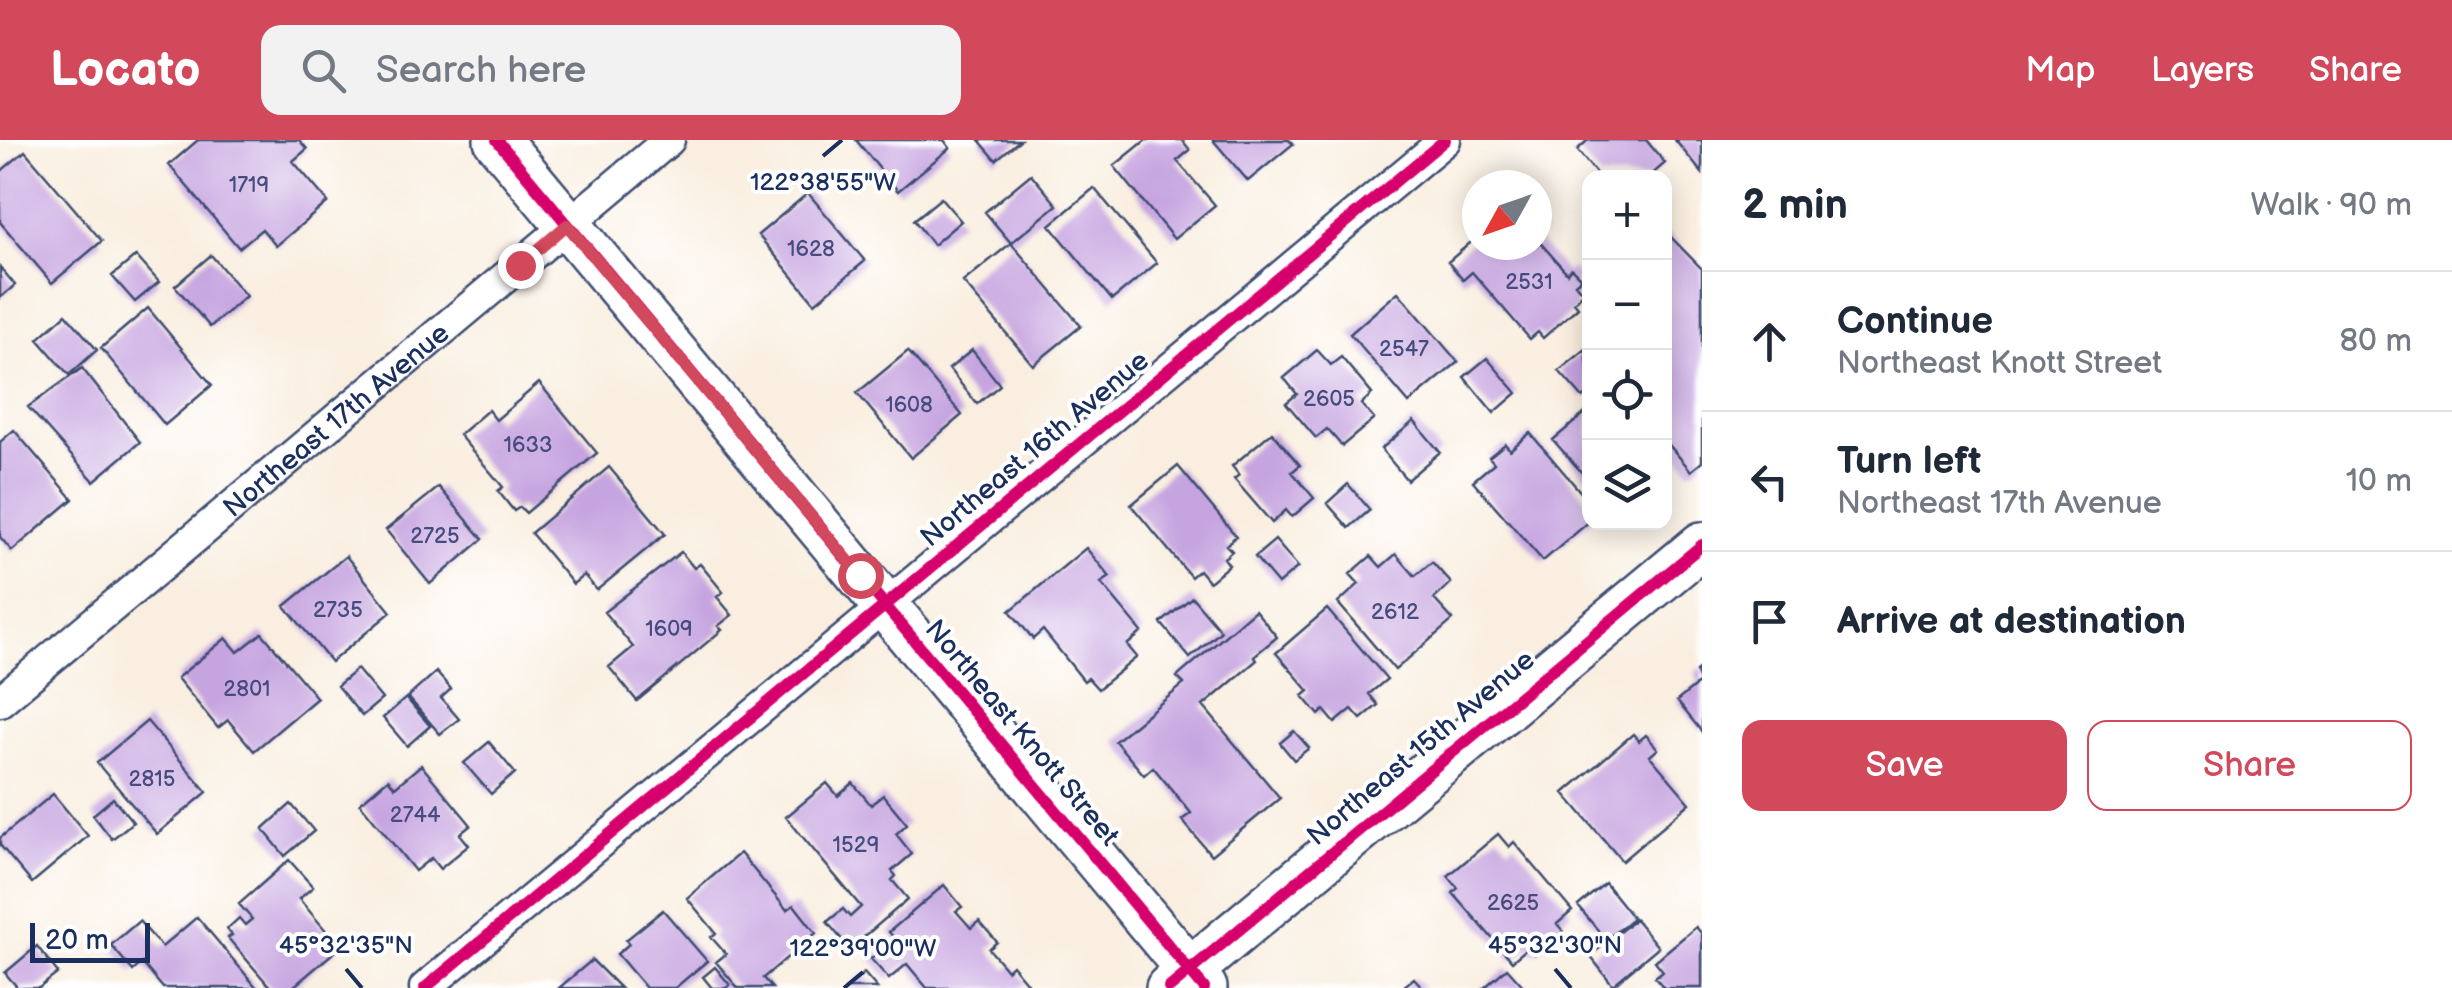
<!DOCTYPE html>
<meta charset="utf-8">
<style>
:root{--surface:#fff;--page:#f2f2f3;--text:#1f2937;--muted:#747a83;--line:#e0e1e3;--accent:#d1495b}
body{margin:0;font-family:"Balsamiq Sans",sans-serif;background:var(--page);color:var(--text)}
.controls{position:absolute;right:30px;top:30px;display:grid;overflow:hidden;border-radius:20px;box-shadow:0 5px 25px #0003}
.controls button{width:90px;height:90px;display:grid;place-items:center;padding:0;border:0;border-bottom:2px solid var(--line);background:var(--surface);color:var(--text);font:50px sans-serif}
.compass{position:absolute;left:1462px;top:30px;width:90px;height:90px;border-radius:50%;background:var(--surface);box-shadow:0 5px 25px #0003;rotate:230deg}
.scale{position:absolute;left:30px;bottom:25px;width:120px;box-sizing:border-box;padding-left:10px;border:5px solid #1b2f5e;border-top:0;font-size:28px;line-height:35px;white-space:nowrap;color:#1b2f5e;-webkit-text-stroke:8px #fff;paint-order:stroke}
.stop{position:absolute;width:30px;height:30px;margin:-22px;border:8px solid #d1495b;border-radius:50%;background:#fff}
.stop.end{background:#d1495b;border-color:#fff;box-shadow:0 2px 10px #0008}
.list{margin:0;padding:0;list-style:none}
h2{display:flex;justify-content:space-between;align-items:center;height:130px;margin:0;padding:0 40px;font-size:42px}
h2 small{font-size:32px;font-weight:400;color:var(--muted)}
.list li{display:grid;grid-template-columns:65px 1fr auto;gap:30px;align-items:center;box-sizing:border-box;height:140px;padding:0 40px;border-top:2px solid var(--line)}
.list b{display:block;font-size:38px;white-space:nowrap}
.list p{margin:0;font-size:32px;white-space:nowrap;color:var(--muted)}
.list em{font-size:32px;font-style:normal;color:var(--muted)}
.actions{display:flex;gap:20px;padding:30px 40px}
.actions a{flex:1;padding:22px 0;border:2px solid var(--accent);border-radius:20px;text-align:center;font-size:35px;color:var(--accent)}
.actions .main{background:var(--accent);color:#fff}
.icon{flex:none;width:55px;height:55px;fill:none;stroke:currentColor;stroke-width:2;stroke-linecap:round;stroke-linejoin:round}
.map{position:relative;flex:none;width:1702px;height:848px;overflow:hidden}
header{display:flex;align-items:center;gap:60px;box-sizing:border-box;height:140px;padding:0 50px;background:var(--accent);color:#fff}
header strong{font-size:48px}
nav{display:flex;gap:55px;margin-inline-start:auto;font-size:35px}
.search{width:700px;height:90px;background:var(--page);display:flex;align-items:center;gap:25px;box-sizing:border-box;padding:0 35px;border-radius:20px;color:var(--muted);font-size:38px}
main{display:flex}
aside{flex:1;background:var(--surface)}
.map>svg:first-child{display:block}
.building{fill:#c6a4e0}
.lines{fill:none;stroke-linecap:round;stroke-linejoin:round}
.street-casing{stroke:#3c4c71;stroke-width:35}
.secondary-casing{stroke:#3c4c71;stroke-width:50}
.street{stroke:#fff;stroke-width:30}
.secondary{stroke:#fff;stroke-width:45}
.cycleway-casing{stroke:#fff;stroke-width:19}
.cycleway{stroke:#d6006c;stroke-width:12}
.route{stroke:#d1495b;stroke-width:12}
.ticks{fill:none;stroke:#1b2f5e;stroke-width:4}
.labels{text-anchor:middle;stroke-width:8;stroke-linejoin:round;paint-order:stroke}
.number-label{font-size:22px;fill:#464c7e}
.street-label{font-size:28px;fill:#1b2f5e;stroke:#fff}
.ticks-label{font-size:25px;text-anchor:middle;fill:#1b2f5e;stroke:#fff;stroke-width:8;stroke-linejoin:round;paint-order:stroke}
</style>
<header>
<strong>Locato</strong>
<div class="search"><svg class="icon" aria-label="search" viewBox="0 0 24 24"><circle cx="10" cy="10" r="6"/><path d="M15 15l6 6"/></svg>Search here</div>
<nav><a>Map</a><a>Layers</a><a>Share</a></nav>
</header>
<main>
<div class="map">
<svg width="1702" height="848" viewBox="0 0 1702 848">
<rect width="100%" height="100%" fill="#fff"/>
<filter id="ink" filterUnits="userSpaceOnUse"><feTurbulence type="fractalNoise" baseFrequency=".01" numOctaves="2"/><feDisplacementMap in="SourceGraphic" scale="20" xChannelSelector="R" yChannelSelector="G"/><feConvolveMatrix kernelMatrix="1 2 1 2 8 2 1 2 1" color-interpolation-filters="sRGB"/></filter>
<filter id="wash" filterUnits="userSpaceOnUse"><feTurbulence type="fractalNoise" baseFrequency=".0048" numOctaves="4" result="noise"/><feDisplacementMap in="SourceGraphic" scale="40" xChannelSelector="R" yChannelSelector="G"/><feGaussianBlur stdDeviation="2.25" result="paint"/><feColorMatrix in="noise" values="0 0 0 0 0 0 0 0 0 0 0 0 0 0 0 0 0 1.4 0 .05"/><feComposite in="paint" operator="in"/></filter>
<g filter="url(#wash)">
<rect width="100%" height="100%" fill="#f9eedf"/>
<g id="blocks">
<!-- building -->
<path class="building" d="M198,0H299L307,9L293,21L328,62L276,106L262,89L239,108L169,25Z
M856,0H944L950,8L898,51Z
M979,0H1020L996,20Z
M1146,0H1182L1190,10L1177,21L1215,65L1174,99L1114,26Z
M1213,0H1289L1293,4L1248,41Z
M1588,0H1646L1665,23L1648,38H1600L1577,10Z
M1675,0H1702V33Z
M25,11L102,101L52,143L0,82V32Z
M1031,34L1057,65L1011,103L985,72Z
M1094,48L1157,123L1112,160L1050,85Z
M808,53L865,121L815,163L758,95Z
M941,58L961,81L933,105L914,80Z
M1537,82L1545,92L1537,99L1567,133L1571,128L1581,138L1575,143L1583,153L1574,162L1578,167L1543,198L1538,192L1530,199L1472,132L1463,140L1448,122L1477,97V105H1537Z
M1664,90L1702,129V322L1691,331L1664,299Z
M1011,103L1081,186L1033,225L963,142Z
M211,115L246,156L210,187L175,146Z
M136,116L159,142L135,162L112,136Z
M0,127L15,145L0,158Z
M1398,152L1458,222L1409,263L1350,194Z
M148,168L212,245L165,285L101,208Z
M66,174L97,210L69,235L38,199Z
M1586,209L1590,252L1583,258L1559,231Z
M972,210L1000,245L977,264L949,229Z
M1317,210L1331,225L1341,217L1372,254L1361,264L1374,279L1342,306L1327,289L1316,298L1286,263L1297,254L1284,238Z
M908,211L962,275L911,318L857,253Z
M1487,218L1517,253L1494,273L1464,237Z
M82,228L140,302L94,341L28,267Z
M539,243L597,313L526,373L520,367L514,371L498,351L503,347L459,295L488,270L496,280Z
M1590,269V342L1553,300Z
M1414,281L1440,312L1407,340L1381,309Z
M14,290L73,359L12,411L0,397V302Z
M1272,292L1300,325L1292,332L1314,358L1292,377L1286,370L1272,383L1234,339L1239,335L1232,326Z
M1530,293L1590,363V381L1543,421L1473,341L1494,323L1489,317L1505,304L1510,310Z
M1178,326L1236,396L1226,405L1232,411L1224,418L1229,425L1209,442L1199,430L1191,437L1131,365Z
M609,327L665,394L597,450L584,435L573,444L531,393Z
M1348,344L1370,370L1349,388L1327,363Z
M439,347L483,399L430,444L386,390Z
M1275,400L1298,427L1278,444L1255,417Z
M1086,408L1110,437L1101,443L1142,492L1127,505L1137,517L1098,549L1088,538L1084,541L1043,490L1033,499L1010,471Z
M681,412L694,428L700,424L723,452L717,457L732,475L718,486L722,490L637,561L609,527L633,507L604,472Z
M1396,414L1415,436L1432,422L1451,443L1434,459L1453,480L1395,530L1338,463L1359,444L1350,434L1371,416L1381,427Z
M346,416L391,472L331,522L285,466Z
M1192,457L1221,491L1190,518L1161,483Z
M1327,469L1387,539L1369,554L1378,565L1361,579L1352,569L1335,583L1324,570L1319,575L1303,556L1309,551L1276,513Z
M1255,470L1277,497L1254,516L1257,520L1203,566L1280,658L1211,715L1182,680L1191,673L1153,627L1144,635L1115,601L1184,544L1177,537Z
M262,493L317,558L254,611L228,580L218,588L177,538L226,498L238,512Z
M1702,527V592L1677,561L1699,543L1696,532Z
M357,529L382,559L362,576L337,546Z
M436,532L451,549L441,558L459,579L440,594L408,557Z
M406,558L430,586L407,606L383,578Z
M147,581L207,652L157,694L97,623Z
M1294,591L1309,608L1294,620L1280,603Z
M1633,594L1639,601L1646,595L1658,609L1650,616L1690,663L1622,721L1564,653Z
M489,602L515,633L491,654L464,623Z
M421,625L471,685L460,694L469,705L440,729L431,718L415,731L360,663L388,639L395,647Z
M827,643L838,656L853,643L871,665L883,655L907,684L896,694L912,714L892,731L896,736L892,740L908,759L850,809L827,782L843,769L850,777L861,767L786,677Z
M53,654L88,696L32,743L0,705V698Z
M113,658L133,682L112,699L93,675Z
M291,664L314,691L285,716L263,689Z
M1498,694L1509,707L1514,702L1572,771L1557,784L1563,791L1535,814L1529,807L1512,821L1453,753L1458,748L1448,736Z
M740,713L787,770L794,765L816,793L763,838L772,848H738L716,822L726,814L711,797L716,793L687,758Z
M289,720L313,747L299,759L340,807L292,848H271L228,798L232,795L227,789L239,778L245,785L252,779L239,764Z
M1605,743L1633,778L1606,800L1578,766Z
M944,745L962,767L956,771L971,788L979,781L997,802L989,809L1007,830L1012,825L1027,843L1020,848H927L907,824L889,839L871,819L895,799L889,792Z
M663,770L707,821L675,848H646L617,814L629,804L626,800Z
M197,777L257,848H163L142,823L133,831L111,805L139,781L162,807Z
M1635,779L1658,807L1613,845L1590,816Z
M1696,787L1702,794V848H1664L1655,837L1663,831L1655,821Z
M37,806L58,833L39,848H18L5,833Z
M592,820L620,848H559Z
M715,827L730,845L726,848H712L703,837Z
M1507,828L1525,848H1484Z
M864,833L877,848H847Z
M1414,838L1423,848H1402Z"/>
</g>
</g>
<g filter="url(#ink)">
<use href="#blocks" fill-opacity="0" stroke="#3c4c71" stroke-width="2.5"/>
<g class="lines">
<!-- street casing -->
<g class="street-casing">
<g id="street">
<path id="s1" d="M0,561L669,0"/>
<path d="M425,848L1445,0"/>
</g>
</g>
<!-- secondary casing -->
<g class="secondary-casing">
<path id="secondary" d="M497,0L1204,848
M1169,848L1702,405"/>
</g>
<!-- street -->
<use href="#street" class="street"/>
<!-- secondary -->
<use href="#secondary" class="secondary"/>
<!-- cycleway casing -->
<g class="cycleway-casing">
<path id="cycleway" d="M497,0L1204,848
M425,848L1445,0
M1169,848L1702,405"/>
</g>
<!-- cycleway -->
<use href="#cycleway" class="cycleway"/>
</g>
</g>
<g class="lines" filter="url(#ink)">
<!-- route -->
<path class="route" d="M520,125L567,85L860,435"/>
</g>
<!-- ticks -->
<path class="ticks" d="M823,16L842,0M346,829L362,848M1555,829L1571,848M844,848L863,832"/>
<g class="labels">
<!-- number labels -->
<g class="number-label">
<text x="249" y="52">1719</text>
<text x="811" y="116">1628</text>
<text x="1529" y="149">2531</text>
<text x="1404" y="216">2547</text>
<text x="1329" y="266">2605</text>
<text x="909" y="272">1608</text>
<text x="528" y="312">1633</text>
<text x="435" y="403">2725</text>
<text x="338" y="477">2735</text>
<text x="1395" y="479">2612</text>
<text x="669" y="496">1609</text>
<text x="247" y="556">2801</text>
<text x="152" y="646">2815</text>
<text x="415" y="682">2744</text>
<text x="856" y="712">1529</text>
<text x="1513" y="770">2625</text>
</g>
<!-- street labels -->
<g class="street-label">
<text dy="10" stroke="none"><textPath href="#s1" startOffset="438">Northeast 17th Avenue</textPath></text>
<text transform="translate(1034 308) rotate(-40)" y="10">Northeast 16th Avenue</text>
<text transform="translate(1023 592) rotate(50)" y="10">Northeast Knott Street</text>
<text transform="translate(1420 607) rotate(-40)" y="10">Northeast 15th Avenue</text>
</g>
</g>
<g class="ticks-label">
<text x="823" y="50">122°38'55"W</text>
<text x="346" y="813">45°32'35"N</text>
<text x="1555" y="813">45°32'30"N</text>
<text x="863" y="816">122°39'00"W</text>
</g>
</svg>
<div class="controls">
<button>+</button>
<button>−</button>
<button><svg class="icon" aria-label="locate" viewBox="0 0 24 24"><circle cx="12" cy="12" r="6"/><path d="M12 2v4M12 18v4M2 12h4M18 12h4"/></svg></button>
<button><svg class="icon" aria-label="layers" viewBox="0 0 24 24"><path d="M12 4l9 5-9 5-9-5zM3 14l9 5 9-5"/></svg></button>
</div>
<svg class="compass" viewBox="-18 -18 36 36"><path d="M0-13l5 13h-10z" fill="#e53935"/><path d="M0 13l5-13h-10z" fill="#747a83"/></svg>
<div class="scale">20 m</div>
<div class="stop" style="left:860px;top:435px"></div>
<div class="stop end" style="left:520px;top:125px"></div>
</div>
<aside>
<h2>2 min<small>Walk · 90 m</small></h2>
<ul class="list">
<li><svg class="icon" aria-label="ahead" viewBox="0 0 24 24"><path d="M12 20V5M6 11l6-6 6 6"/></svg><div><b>Continue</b><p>Northeast Knott Street</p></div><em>80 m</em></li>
<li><svg class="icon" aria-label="left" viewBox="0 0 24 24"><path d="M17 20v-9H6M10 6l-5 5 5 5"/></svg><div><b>Turn left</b><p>Northeast 17th Avenue</p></div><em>10 m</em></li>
<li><svg class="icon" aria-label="arrive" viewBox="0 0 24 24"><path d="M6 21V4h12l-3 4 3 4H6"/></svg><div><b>Arrive at destination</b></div></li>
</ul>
<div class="actions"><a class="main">Save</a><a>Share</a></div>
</aside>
</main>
